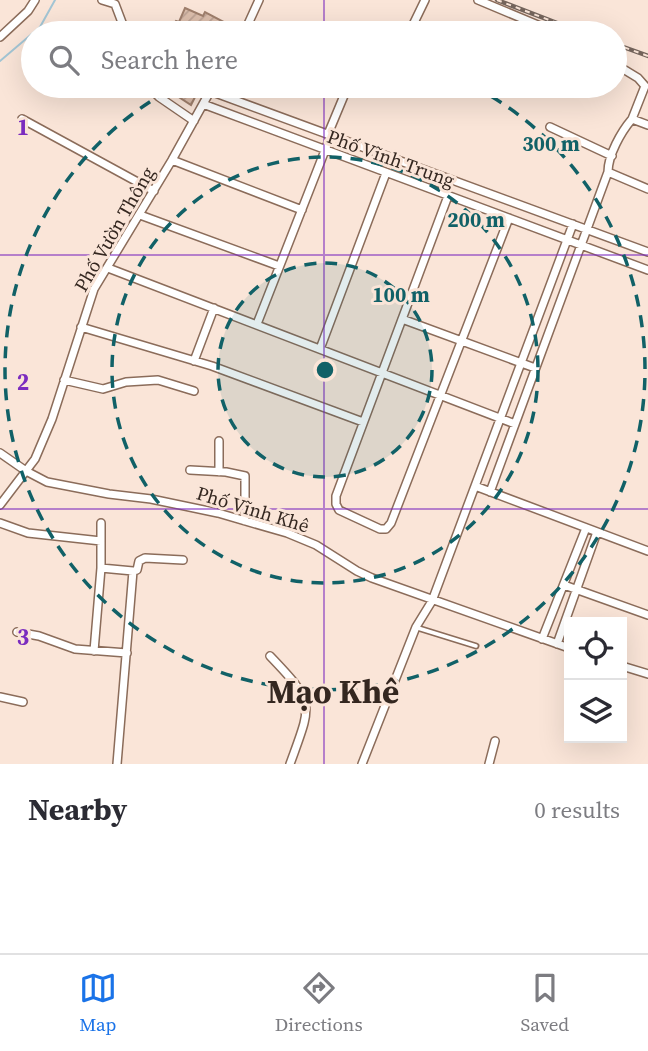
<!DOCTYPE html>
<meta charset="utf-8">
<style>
:root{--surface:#fff;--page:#f7f7f7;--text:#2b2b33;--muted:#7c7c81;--line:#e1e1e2;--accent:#1a73e8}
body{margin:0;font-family:"Source Serif 4",serif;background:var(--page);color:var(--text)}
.controls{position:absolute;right:21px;bottom:21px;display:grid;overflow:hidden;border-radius:0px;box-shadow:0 7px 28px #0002}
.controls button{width:63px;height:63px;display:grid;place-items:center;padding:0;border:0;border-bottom:2px solid var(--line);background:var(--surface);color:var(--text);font:35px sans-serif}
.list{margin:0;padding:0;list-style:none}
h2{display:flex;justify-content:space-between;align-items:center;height:91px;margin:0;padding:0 28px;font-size:30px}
h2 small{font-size:23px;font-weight:400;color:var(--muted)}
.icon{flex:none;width:38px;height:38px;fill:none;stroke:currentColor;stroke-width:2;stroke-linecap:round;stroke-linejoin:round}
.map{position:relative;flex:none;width:648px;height:764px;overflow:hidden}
.search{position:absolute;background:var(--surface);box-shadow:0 7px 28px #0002;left:21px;right:21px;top:21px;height:77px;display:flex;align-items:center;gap:18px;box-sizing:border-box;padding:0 24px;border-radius:38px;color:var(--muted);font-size:26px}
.sheet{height:189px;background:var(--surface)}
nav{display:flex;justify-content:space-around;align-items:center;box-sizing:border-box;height:98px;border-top:2px solid var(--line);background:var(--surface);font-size:19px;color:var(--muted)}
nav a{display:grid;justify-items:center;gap:4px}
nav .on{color:var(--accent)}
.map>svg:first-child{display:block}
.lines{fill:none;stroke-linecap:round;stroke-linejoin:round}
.stream{stroke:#a3c5d4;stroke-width:2}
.building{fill:url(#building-hatch);stroke:#9f7f6c;stroke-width:2}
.service-casing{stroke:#8b6c5a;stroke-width:7}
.minor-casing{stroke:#8b6c5a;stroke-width:10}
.service{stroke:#fff;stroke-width:3.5}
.minor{stroke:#fff;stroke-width:7}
.rail-casing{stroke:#75655c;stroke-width:4.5}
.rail{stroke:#fae5d8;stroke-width:2;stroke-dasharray:5;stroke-linecap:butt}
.grid{fill:none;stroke:#7b2cbf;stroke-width:2;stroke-opacity:0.55}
.ring{fill:none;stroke:#116167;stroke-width:3.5;stroke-dasharray:12 9}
.labels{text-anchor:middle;stroke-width:6;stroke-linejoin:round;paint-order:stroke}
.street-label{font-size:19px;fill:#342720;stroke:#fae5d8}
.town-label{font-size:33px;font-weight:bold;fill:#342720;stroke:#fae5d8}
.grid-label{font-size:23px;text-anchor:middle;font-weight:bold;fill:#7b2cbf;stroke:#fae5d8;stroke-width:6;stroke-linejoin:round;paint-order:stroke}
.centre{fill:#116167;stroke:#fae5d8;stroke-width:3.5}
.ring-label{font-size:21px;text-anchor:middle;font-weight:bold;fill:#116167;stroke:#fae5d8;stroke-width:6;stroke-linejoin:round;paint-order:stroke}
</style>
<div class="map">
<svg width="648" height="764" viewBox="0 0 648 764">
<defs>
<pattern id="building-hatch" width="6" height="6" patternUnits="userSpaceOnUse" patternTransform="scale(1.75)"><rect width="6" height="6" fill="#dcbeac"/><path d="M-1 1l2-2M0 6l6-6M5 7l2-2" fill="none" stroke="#bda394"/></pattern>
</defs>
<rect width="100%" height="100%" fill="#fae5d8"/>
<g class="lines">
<!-- stream -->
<path class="stream" d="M0,61L40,27L55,0"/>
</g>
<!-- building -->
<path class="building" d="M185,8L203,16L205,12L239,30L238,33H225L210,25L205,33H167L176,21L179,22Z
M162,86H178L195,97L191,105Z"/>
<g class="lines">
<!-- service casing -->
<g class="service-casing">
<path id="service" d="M418,628L476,646"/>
</g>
<!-- minor casing -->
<g class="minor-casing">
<path id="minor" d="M102,0L115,4L126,33
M478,0L557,33
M244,33L259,0
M365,33L369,29L384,33
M409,33L425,0
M0,37L28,11L35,0
M615,64L638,78L645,86L632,119
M148,86L159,97L194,121
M210,91L648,252
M203,104L648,270
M22,119L154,191
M648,125L632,119C621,132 608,155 608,172L648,189
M550,127L612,156
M328,134L348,86
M172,160L302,210
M448,196L336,496V504L339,510L380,529H386L391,523L509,218
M140,215L279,266
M108,268L515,424
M402,319L535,368
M257,324L331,135
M81,327L212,366L363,422
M320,349L386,173
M194,361L214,308
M64,380L103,389L126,382L158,380L194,391
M0,453L26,471L47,482L109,494L151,499L218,513L287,533L316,545L357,571L372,578L569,648
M190,470L226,472L245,476V521
M219,472V441
M475,486L648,551
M490,492L608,172
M0,505L35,459L52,419L94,289L172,160L213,86
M0,523L28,533L101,541
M101,568L133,571L137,570L139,561L145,558L183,560
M564,585L648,615
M17,632L39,636L75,649L127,653
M542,639L586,528
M557,644L597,532
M94,651L101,568V523
M270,656C316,704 312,703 290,764
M622,666L648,674
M0,697L23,702
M117,764L133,571
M362,764L416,627L432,601L573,224
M489,764L495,741"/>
</g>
<!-- service -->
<use href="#service" class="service"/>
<!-- minor -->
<use href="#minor" class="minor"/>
<!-- rail casing -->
<g class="rail-casing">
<path id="rail" d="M497,0L583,33
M615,44L648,56"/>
</g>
<!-- rail -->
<use href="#rail" class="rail"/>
</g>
<!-- grid -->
<path class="grid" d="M324,0V33M324,86V764M0,255H648M0,509H648"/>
<!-- distance rings -->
<circle cx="325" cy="370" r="107" fill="#116167" fill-opacity=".12"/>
<g class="ring">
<circle cx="325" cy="370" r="107"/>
<circle cx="325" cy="370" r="213"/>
<path d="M473 86A320 320 0 1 1 177 86"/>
</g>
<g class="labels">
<!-- street labels -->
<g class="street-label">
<text transform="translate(391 158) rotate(20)" y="7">Phố Vĩnh Trung</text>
<text transform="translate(114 229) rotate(-60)" y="7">Phố Vườn Thông</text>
<text transform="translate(253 509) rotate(17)" y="7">Phố Vĩnh Khê</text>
</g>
<!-- town labels -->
<g class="town-label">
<text x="333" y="703">Mạo Khê</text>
</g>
</g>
<g class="grid-label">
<text x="23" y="135">1</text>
<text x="23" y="390">2</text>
<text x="23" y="645">3</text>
</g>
<circle cx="325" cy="370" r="10" class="centre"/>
<g class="ring-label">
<text x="551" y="151">300 m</text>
<text x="476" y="227">200 m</text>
<text x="401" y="302">100 m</text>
</g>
</svg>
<div class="controls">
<button><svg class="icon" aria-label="locate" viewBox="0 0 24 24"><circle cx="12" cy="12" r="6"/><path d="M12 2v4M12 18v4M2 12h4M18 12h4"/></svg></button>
<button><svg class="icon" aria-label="layers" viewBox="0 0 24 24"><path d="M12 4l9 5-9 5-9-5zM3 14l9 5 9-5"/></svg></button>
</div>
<div class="search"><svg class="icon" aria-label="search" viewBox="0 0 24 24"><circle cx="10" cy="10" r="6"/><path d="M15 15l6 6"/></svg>Search here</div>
</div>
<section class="sheet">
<h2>Nearby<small>0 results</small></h2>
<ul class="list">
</ul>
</section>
<nav>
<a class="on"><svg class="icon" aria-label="map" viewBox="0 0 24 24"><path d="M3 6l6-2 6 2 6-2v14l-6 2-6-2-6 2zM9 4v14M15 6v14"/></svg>Map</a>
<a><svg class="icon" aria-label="directions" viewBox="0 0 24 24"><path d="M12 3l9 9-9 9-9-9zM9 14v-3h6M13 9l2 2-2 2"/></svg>Directions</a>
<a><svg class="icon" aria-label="saved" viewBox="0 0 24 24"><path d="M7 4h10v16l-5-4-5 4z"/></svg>Saved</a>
</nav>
